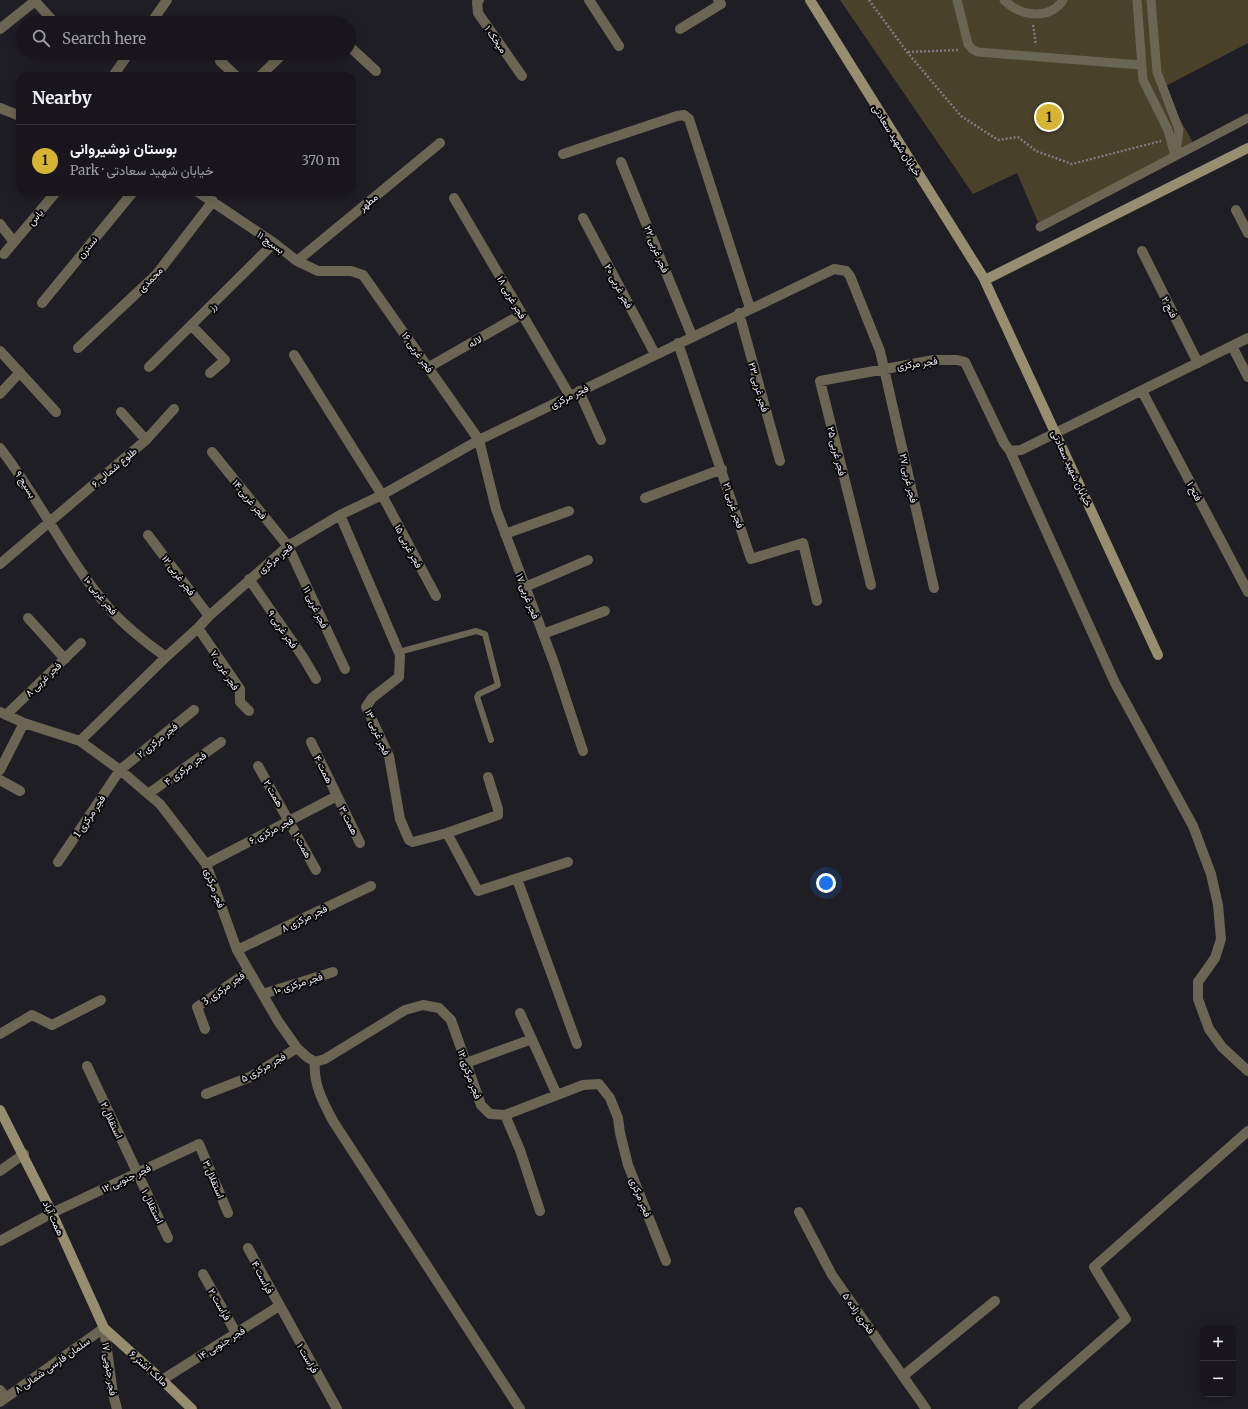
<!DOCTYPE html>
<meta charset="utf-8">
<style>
:root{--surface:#18161c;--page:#211f25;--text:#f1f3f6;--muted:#9f9fa3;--line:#36353b;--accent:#d7b434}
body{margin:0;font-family:Merriweather,Vazirmatn,serif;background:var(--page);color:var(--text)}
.controls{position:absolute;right:12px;bottom:12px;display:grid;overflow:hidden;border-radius:8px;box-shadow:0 2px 10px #0003}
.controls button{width:36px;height:36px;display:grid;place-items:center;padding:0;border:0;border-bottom:1px solid var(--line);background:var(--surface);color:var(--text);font:20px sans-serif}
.you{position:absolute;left:826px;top:883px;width:14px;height:14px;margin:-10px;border:3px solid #fff;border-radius:50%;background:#1a73e8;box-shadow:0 0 0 6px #1a73e833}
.badge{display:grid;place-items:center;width:26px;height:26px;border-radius:50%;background:var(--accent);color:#111;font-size:13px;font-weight:700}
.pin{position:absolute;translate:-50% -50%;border:2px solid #fff;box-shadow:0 1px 4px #0006}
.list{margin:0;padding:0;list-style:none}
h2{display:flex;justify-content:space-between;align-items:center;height:52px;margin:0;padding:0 16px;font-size:17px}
h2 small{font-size:13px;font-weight:400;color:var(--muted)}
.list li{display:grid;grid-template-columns:26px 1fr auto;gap:12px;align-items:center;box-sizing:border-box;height:72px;padding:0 16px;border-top:1px solid var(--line)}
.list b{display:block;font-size:15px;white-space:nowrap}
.list p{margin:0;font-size:13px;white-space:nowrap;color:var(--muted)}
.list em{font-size:13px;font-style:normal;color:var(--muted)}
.icon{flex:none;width:22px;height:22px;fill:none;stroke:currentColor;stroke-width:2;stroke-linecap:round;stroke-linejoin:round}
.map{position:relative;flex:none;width:1248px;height:1409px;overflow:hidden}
.search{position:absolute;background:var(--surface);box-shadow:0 2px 10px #0003;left:16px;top:16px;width:340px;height:44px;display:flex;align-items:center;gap:10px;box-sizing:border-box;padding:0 14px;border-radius:22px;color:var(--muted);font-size:15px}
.panel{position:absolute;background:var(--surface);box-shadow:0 2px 10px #0003;left:16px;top:72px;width:340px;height:124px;border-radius:12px}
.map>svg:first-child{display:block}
.green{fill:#494129}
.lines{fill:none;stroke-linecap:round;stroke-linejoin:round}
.path{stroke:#7e7c82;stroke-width:2.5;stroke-dasharray:2 2;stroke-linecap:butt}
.service{stroke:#6b6653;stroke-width:6}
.pedestrian{stroke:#6b6653;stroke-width:9}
.minor{stroke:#6b6653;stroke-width:10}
.secondary{stroke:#978e70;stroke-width:10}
.labels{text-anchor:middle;stroke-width:4;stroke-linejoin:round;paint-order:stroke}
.street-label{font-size:10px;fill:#ebeaef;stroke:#09090c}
</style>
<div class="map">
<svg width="1248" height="1409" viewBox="0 0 1248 1409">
<rect width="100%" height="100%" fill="#201e25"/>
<!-- green -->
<path class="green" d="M840,0H1248V43L1162,88L1195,146L1040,227L1017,173L973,194Z"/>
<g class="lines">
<!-- path -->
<path class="path" d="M869,0L907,52L961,116L998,140L1018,137L1036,151L1072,164L1161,141
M1033,25L1036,45
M908,52L959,50"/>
<!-- service -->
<path class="service" d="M399,652L476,631L485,634L498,685L479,694L477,697L491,740"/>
<!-- pedestrian -->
<path class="pedestrian" d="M957,0L968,44L972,49L978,52L1141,65
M1004,0C1020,16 1049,21 1063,0
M1137,0L1143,80L1168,130L1175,156
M1151,0L1157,72L1179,130L1176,153
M1040,227L1248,118"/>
<!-- minor -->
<path class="minor" d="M34,0L55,23
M479,0L477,2L478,13L522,76
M589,0L619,46
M151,23L167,0
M0,29L35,1
M680,29L721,4L718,0
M349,46L376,71
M220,61L236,76
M113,76L129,53
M260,76L284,53
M0,108L20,116
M563,154L677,116L684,115L689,119L750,308
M621,162L692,336
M198,192L274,243L297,261L318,271H351L363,275L479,440L496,509L554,663L583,751
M454,198L570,396
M1236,210L1248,233
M583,218L655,354
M0,224L14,242
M1142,251L1198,363
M4,254L56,192
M297,261L440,143
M42,303L133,192
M739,313L780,461
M192,326L225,360L210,373
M678,343L751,559L803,543L817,601
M1232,346L1248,377
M78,348L156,275L213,201
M0,351L56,412
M294,355L382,495L436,596
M149,367L274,243
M429,367L522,314
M579,391L601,440
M1142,391L1248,592
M0,394L20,372
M121,412L146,440
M0,448C39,498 66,558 108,607C125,626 145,642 166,657
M1010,451L1115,683L1193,826L1211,874L1218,905L1221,939L1215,958L1198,982V999L1209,1029L1222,1047L1248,1071
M212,452L288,546L345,669
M645,498L722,469
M340,515L400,655L399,677L372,698L366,707L389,756L400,819L409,840L413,842L447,833L498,815V809L488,777
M505,534L569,511
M148,535L209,616
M0,564L146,440L174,409
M249,579L303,657L316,679
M871,585L820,381L934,360H957L965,362L1004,443L1010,451L1021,450L1248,338
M525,587L588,560
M28,618L65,659
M198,628L240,689V702L249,711
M543,634L605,611
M0,712L24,723L80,741L120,770L160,804L206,864L237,950L278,1021L297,1048L307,1057L315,1062
M6,715L81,643
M80,741L166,657L198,628L209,616L288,546L340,515L382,495L479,440L834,269L846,271L850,276L880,351L934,588
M311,742L360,843
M258,766L316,870
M0,770L24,723
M0,780L20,791
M148,794L221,742
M447,833L478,891L568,862
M58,862L120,770L194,710
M206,864L337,796
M517,879L577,1044
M237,950L371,886
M263,994L333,972
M520,1013L557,1095
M205,1029L197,1007L249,971
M0,1034L32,1015L52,1025L101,1000
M315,1062L325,1059L405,1010L423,1005L439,1008L451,1020L481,1105L490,1114L505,1115L583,1085L599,1084L610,1098L618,1118L620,1133L628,1165L666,1261
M315,1062C313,1084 323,1102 333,1121L520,1409
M466,1063L532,1039
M87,1066L168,1238
M206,1094L250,1077L297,1048
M505,1115L520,1150L540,1211
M0,1171L24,1154
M799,1212L832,1275L926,1409
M0,1241L52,1213L199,1144L228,1213
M248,1248L337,1409
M203,1274L236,1333
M903,1376L995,1301
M162,1380L279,1306
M0,1390L6,1398
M0,1402L104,1328L113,1394L117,1409
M1023,1409L1126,1319L1094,1267L1248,1131"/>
<!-- secondary -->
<path class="secondary" d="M810,0L985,280L1248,148
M984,279L1158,655
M0,1110L52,1213L104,1328L162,1380L192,1409"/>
</g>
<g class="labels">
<!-- street labels -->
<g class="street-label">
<text transform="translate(496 39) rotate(55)" y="4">میخک ۱</text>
<text transform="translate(897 140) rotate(58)" y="4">خیابان شهید سعادتی</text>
<text transform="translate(368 202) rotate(-40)" y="4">مطهر</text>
<text transform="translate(35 217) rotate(-50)" y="4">یاس</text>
<text transform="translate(271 242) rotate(36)" y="4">بسیج ۱۱</text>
<text transform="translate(87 247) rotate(-51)" y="4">نسترن</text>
<text transform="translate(657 249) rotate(68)" y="4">فجر غربی ۲۲</text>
<text transform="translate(150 279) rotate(-46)" y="4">محمدی</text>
<text transform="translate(619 286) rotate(62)" y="4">فجر غربی ۲۰</text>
<text transform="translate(512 297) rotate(60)" y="4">فجر غربی ۱۸</text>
<text transform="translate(212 306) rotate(-45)" y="4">رز</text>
<text transform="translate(1170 307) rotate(63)" y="4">فتح ۲</text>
<text transform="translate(475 341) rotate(-30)" y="4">لاله</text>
<text transform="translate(418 352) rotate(55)" y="4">فجر غربی ۱۶</text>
<text transform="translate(917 363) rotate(-8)" y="4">فجر مرکزی</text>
<text transform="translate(759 387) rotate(74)" y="4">فجر غربی ۲۳</text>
<text transform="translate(569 396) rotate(-26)" y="4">فجر مرکزی</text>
<text transform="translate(837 451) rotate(76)" y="4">فجر غربی ۲۵</text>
<text transform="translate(114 467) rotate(-40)" y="4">طلوع شمالی ۶</text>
<text transform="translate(1072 468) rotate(65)" y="4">خیابان شهید سعادتی</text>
<text transform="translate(909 478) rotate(77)" y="4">فجر غربی ۲۷</text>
<text transform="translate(26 484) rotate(57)" y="4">بسیج ۹</text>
<text transform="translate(1195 491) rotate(62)" y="4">فتح ۱</text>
<text transform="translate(250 499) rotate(51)" y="4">فجر غربی ۱۴</text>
<text transform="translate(734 505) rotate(72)" y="4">فجر غربی ۲۱</text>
<text transform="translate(409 546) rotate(62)" y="4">فجر غربی ۱۵</text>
<text transform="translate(275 558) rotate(-39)" y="4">فجر مرکزی</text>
<text transform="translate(179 575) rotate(53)" y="4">فجر غربی ۱۲</text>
<text transform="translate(101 595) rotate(51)" y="4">فجر غربی ۱۰</text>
<text transform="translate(528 596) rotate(69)" y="4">فجر غربی ۱۷</text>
<text transform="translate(316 607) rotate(65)" y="4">فجر غربی ۱۱</text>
<text transform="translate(283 629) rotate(55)" y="4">فجر غربی ۹</text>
<text transform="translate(225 670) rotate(58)" y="4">فجر غربی ۷</text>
<text transform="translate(43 679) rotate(-44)" y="4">فجر غربی ۸</text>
<text transform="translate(378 732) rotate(67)" y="4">فجر غربی ۱۳</text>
<text transform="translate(157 740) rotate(-39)" y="4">فجر مرکزی ۲</text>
<text transform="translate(185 768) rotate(-36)" y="4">فجر مرکزی ۴</text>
<text transform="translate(324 769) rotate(64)" y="4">همت ۴</text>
<text transform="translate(274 793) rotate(60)" y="4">همت ۲</text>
<text transform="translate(89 816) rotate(-56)" y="4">فجر مرکزی 1</text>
<text transform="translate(349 820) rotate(63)" y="4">همت ۳</text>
<text transform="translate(271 830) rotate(-27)" y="4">فجر مرکزی ۶</text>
<text transform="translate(303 845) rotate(61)" y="4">همت ۱</text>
<text transform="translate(215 888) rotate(70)" y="4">فجر مرکزی</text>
<text transform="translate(304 918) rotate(-26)" y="4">فجر مرکزی ۸</text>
<text transform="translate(298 983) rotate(-17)" y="4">فجر مرکزی ۱۰</text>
<text transform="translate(223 988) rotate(-35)" y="4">فجر مرکزی 3</text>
<text transform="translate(263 1067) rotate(-29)" y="4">فجر مرکزی ۵</text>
<text transform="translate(470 1074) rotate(70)" y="4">فجر مرکزی ۱۲</text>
<text transform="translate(112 1120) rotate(65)" y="4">استقلال ۲</text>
<text transform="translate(126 1178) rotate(-25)" y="4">فجر جنوبی ۱۲</text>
<text transform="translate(214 1179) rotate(67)" y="4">استقلال ۳</text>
<text transform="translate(641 1197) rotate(68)" y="4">فجر مرکزی</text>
<text transform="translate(153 1206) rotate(64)" y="4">استقلال ۱</text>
<text transform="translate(54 1218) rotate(65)" y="4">همت آباد</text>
<text transform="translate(263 1277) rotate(62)" y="4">فراست ۴</text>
<text transform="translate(220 1304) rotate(60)" y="4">فراست ۲</text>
<text transform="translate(859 1313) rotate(55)" y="4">فخری زاده ۵</text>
<text transform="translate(221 1343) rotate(-32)" y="4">فجر جنوبی ۱۴</text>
<text transform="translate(308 1358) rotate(60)" y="4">فراست ۱</text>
<text transform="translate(52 1365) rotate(-35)" y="4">سلمان فارسی شمالی ۸</text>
<text transform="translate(149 1368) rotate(42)" y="4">مالک اشتر ۶</text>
<text transform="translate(110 1369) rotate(82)" y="4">فجر جنوبی ۱۷</text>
</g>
</g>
</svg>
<div class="controls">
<button>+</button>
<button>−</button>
</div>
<div class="you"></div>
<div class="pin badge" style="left:1049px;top:117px">1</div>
<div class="search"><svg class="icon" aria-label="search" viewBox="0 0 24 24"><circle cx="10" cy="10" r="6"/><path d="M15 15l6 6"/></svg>Search here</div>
<section class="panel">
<h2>Nearby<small></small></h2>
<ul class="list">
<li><span class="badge">1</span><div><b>بوستان نوشیروانی</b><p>Park · خیابان شهید سعادتی</p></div><em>370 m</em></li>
</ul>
</section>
</div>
